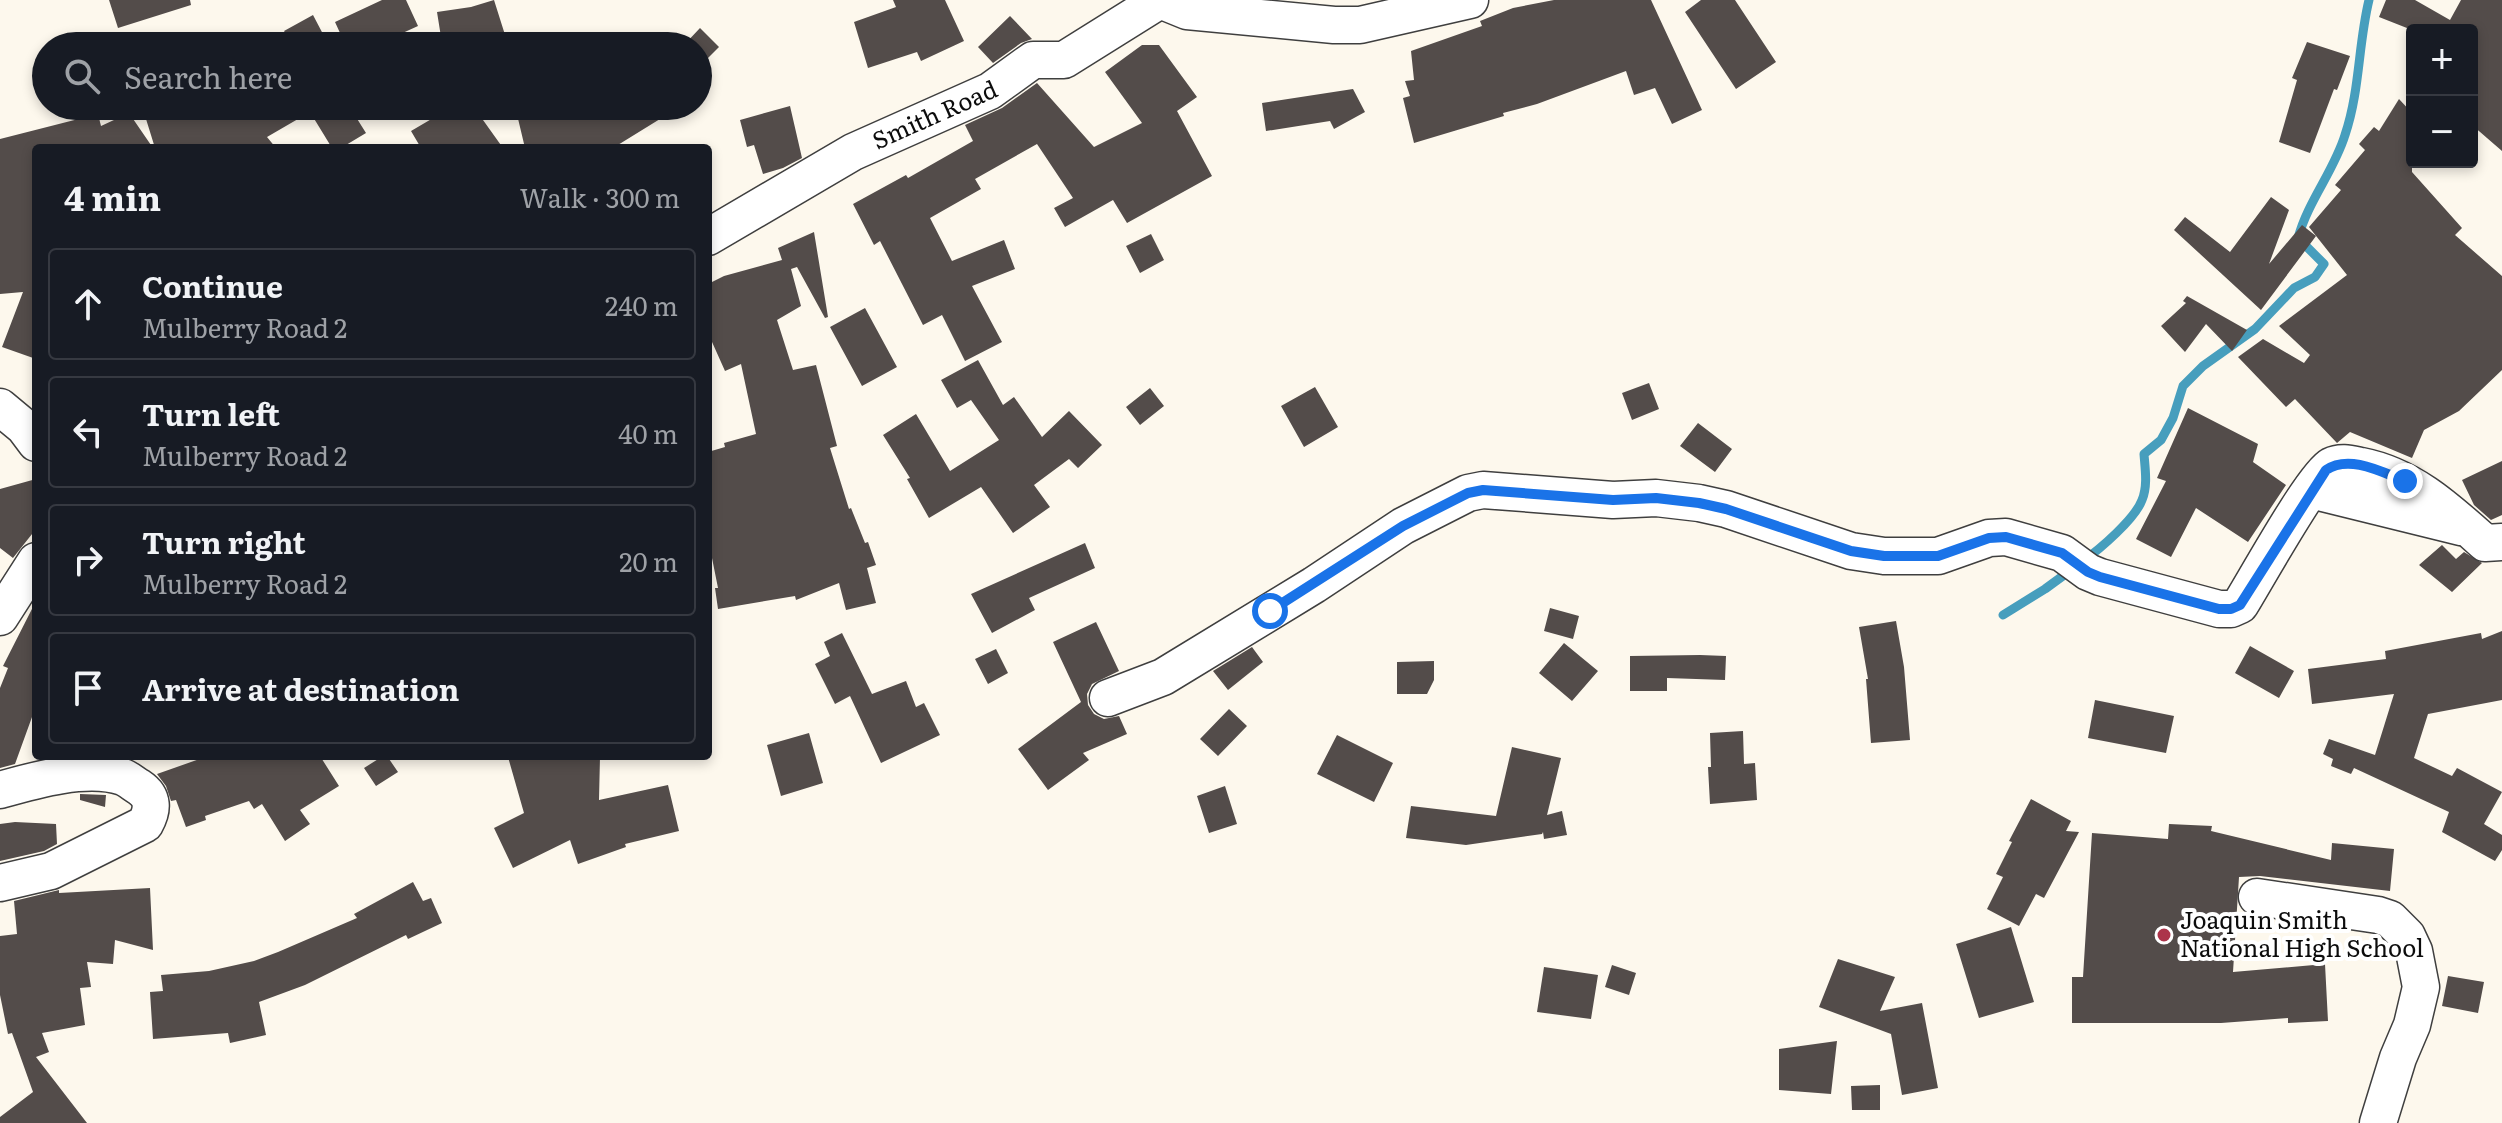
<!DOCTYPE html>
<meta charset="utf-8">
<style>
:root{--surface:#171b24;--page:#242831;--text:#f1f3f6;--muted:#9ea1a6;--line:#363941}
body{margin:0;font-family:Literata,serif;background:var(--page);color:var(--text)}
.controls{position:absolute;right:24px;top:24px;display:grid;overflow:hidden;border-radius:8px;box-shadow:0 4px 12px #0003}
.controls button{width:72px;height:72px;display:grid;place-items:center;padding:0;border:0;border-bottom:2px solid var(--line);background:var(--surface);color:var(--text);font:40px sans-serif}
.stop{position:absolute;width:24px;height:24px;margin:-18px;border:6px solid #1a73e8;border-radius:50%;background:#fff}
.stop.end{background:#1a73e8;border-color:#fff;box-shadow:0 2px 8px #0008}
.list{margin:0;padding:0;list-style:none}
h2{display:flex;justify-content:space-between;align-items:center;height:104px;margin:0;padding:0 32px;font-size:34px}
h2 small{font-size:26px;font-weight:400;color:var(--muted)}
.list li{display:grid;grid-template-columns:52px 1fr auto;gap:24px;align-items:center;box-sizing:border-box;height:112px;margin:0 16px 16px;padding:0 16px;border:2px solid var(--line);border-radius:8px}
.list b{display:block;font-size:30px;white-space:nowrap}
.list p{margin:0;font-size:26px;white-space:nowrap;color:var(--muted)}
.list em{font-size:26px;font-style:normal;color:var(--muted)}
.icon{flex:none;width:44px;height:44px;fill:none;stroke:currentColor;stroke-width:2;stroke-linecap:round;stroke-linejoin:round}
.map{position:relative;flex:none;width:2502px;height:1123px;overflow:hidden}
.search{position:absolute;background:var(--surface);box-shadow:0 4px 12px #0003;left:32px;top:32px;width:680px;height:88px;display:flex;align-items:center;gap:20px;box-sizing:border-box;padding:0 28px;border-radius:44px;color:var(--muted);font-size:30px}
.panel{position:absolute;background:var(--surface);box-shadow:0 4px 12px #0003;left:32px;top:144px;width:680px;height:616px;border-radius:8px}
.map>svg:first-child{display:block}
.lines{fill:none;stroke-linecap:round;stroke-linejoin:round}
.stream{stroke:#479ebd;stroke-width:9}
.building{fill:#534c4a}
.minor-casing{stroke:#3f3f3f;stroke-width:39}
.minor{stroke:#fff;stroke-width:36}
.route{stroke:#1a73e8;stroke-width:10}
.poi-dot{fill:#ac344a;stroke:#fff;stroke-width:3}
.labels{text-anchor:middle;stroke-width:8;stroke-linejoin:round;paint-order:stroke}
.street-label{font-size:24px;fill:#0c0c0c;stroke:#fff}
.poi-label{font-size:24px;fill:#0c0c0c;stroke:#fff;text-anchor:start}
</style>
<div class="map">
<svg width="2502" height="1123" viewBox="0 0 2502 1123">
<rect width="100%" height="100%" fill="#fdf8ed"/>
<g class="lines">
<!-- stream -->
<path class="stream" d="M2083,561C2100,549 2135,519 2142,500C2148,486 2145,468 2144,454L2161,440L2173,418L2183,386L2203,366L2255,329L2294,288L2315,277L2324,264L2298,238C2308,201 2334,171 2345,135C2360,91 2358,45 2369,0
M2003,615L2045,589L2071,570"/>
</g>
<!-- building -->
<path class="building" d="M109,0H190L191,5L118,28Z
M382,0H406L418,26L374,46H346L335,22Z
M494,0L506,38L474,46L470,32L441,37L437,12L471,7Z
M893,0H945L964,41L921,61L917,52L868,68L854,22L896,7Z
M1554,0H1651L1702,110L1672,124L1655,88L1634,95L1626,71L1537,104L1503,113L1504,116L1414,143L1403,98L1410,96L1405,81L1414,80L1411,51L1482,26L1480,21L1513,8Z
M1701,0H1735L1776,62L1736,89L1685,12Z
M2386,0H2415L2450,20L2461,0H2502V151L2472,125V30H2412L2379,17Z
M313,15L324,36L305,46H293L284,31Z
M1010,16L1032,39L1021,43L993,63L978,47Z
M700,28L719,47L703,63L698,58V46L684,45Z
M2307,42L2350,56L2337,90L2334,89L2310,153L2279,142L2297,80L2292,78Z
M1142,45H1159L1197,97L1177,111L1212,176L1127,223L1113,200L1065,227L1054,208L1073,198L1037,144L975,179L981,189L930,218L952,261L1004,240L1015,269L972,286L1002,342L965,361L942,315L923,325L880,241L874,245L853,204L906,175L908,178L973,141L965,125L1002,108L1037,83L1094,147L1142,123L1105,72Z
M1353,89L1365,112L1334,129L1330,121L1266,131L1262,103Z
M2399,99L2412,113V172L2462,228L2455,235L2502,276V370L2459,411L2424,430L2412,458L2350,432L2337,443L2295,399L2286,407L2238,357L2263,339L2304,363L2310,355L2279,326L2347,275L2309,227L2341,190L2335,185L2365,150L2359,144L2374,127L2379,131Z
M142,106H349L366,133L341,148H332L310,112L267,137L276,148H155Z
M434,106H473L503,148H421L411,131L440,114Z
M515,106H681L613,148H525Z
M790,106L802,158L783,168L763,174L754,145L747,147L740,120Z
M129,113L153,148H36V359L2,347L23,292L0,294V139L98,114L101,126Z
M2271,197L2289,210L2269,264L2302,225L2316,236L2261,310L2174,230L2185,217L2230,252Z
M814,232L828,317L825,318L797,267L791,269L801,306L777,320L793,370L816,365L837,446L830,448L849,509L851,508L865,543L868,542L876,565L867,568L876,603L846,610L839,583L796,600L795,596L718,609L715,588H718L708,538V452L725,447L724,443L756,434L741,364L725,371L708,333V284L724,276L782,260L778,248Z
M1151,234L1164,260L1140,273L1126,246Z
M2187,296L2247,330L2232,351L2206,324L2185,352L2161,326L2186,303L2183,301Z
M865,308L897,367L862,386L830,327Z
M978,360L1003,405L1014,397L1042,437L1069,411L1102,445L1078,468L1069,459L1034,485L1050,507L1013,533L981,487L929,518L907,479L910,478L883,435L916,414L950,471L999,440L971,400L957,408L941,380Z
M1649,383L1659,409L1632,420L1622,393Z
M1315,387L1338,427L1304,447L1281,406Z
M1150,388L1164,406L1140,425L1126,407Z
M2188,408L2258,444L2253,462L2286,485L2248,542L2196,508L2171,557L2136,539L2166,481L2157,478Z
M1698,423L1732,449L1715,472L1680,446Z
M2502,461V515L2491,520L2474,505L2462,480Z
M36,479V529L13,558L0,548V489Z
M1085,543L1095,568L1029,598L1035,610L992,633L971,594Z
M2442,545L2456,559L2464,552L2482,563L2452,592L2419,565Z
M36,601V706L15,764L0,768V688L8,668L3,666Z
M1550,608L1579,616L1573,639L1544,631Z
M1896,621L1904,667L1910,740L1871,743L1866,679H1868L1859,627Z
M1096,622L1119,671L1092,684L1087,694L1088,705L1094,714L1104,719L1119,716L1127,734L1083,753L1089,760L1048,790L1018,749L1081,702L1053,642Z
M2502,631V700L2428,714L2414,758L2452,776L2457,768L2502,792L2484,824L2502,835V850L2495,861L2442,832L2449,812L2354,768L2351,774L2331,766L2333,759L2323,754L2329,739L2375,755L2394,694L2312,704L2308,669L2386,659L2385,651L2481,633L2482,639Z
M842,633L872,694L906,681L916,707L924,703L940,735L881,763L850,696L835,704L815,664L830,656L824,642Z
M1564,643L1598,671L1572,701L1539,673Z
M2250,646L2294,671L2279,698L2235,673Z
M1252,647L1263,662L1228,690L1213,671Z
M996,649L1008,673L988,684L975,659Z
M1700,655L1726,656L1725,680L1667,678V691H1630V656Z
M1434,661V680L1427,694H1397V662Z
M2095,700L2174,716L2166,753L2088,738Z
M1229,709L1247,726L1218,756L1200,739Z
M1743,731L1744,764L1755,763L1757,800L1710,804L1708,767H1711L1710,733Z
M809,733L823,783L781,796L767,745Z
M1337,735L1393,763L1374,802L1317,774Z
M1512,747L1561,758L1547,815L1562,811L1567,835L1544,839L1543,832L1542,834L1466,845L1406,838L1411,806L1496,816Z
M208,756H320L339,786L300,810L310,824L285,841L262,804L254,809L249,801L205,816L206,820L186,827L176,800L171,801L166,786L157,774Z
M383,756H387L398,772L376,786L364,768Z
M508,757H600L599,800L668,785L679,831L625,844L626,847L578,864L570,840L513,868L494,828L524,813Z
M1225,786L1237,824L1209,833L1197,796Z
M80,794L106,795L105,807L80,800Z
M2031,799L2071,821L2066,831L2079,832L2044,898L2036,894L2019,926L1987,909L2003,877L1996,874L2012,842L2009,841Z
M15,822L56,824L57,844L44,851L0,861V824Z
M2169,824L2212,826L2211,831L2331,860L2332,843L2394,849L2390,891L2260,876L2239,877L2233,972L2325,964L2328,1021L2288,1023V1018L2221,1023H2072V977H2083L2092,833L2168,839Z
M413,882L423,901L431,898L442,923L408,939L406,935L305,985L259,1002L266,1035L230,1043L228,1033L153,1039L150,992L163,991L161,975L209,971L254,961L278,952L357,918L354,914Z
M150,888L153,950L115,940L113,964L87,962L91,987L80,988L85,1025L42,1033L49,1052L36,1057L87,1123H0V1117L33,1092L12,1033L8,1034L0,995V936L17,934L14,901L59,890V893Z
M2011,927L2034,1002L1979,1018L1956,944Z
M1838,959L1895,977L1880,1011L1922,1003L1938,1088L1902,1095L1891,1034L1819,1007Z
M1612,965L1636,973L1629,995L1605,987Z
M1544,967L1598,975L1591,1019L1537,1012Z
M2448,976L2484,982L2478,1013L2442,1006Z
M1837,1041L1831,1094L1779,1090V1049Z
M1880,1085V1110H1852L1851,1086Z"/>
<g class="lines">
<!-- minor casing -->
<g class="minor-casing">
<g id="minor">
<path d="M1160,0L1187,11L1334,25H1360L1470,0"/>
<path id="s1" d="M708,237L853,152L990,91L1033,60H1064L1160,0"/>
<path d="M0,407L24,427L36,443"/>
<path d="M2311,490L2461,527"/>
<path d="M0,617L36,561"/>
<path d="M1108,698L1163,677L1314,585L1403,526L1468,493L1483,490L1613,500L1656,498L1699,503L1726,509L1851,551L1884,556H1938L1989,538L2006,537L2062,553L2088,572L2100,577L2219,609H2231L2240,605C2255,581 2313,476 2331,466C2341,461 2351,464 2361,466C2412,476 2448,510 2485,543L2502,542"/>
<path d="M0,790C35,780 87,765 123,777C128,779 134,784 139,787C154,797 153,810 145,824L51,871L0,883"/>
<path d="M2257,897L2378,915L2390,919L2407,936L2414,951L2421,987L2412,1025L2398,1058L2378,1123"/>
</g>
</g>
<!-- minor -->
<use href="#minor" class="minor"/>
</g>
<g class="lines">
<!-- route -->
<path class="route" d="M1270,611L1403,526L1468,493L1483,490L1613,500L1656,498L1699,503L1726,509L1851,551L1884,556H1938L1989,538L2006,537L2062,553L2088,572L2100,577L2219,609H2231L2240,605L2326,470C2349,454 2382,472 2405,481"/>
</g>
<!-- markers -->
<circle class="poi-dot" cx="2164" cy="935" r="8"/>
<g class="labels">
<!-- street labels -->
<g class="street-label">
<text dy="8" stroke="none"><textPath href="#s1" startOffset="258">Smith Road</textPath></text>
</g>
<!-- poi labels -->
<g class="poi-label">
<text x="2180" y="929">Joaquin Smith<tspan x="2180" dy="28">National High School</tspan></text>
</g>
</g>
</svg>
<div class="controls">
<button>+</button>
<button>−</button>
</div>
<div class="stop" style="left:1270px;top:611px"></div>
<div class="stop end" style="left:2405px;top:481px"></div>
<div class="search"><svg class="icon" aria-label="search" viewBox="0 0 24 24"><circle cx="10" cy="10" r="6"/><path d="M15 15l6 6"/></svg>Search here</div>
<section class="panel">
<h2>4 min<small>Walk · 300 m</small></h2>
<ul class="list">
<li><svg class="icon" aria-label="ahead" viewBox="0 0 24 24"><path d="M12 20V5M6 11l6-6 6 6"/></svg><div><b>Continue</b><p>Mulberry Road 2</p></div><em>240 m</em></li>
<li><svg class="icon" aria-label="left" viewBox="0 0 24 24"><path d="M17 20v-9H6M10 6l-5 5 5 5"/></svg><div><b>Turn left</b><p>Mulberry Road 2</p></div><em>40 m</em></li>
<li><svg class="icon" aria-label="right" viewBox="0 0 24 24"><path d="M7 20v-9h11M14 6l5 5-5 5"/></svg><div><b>Turn right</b><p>Mulberry Road 2</p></div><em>20 m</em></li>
<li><svg class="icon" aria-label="arrive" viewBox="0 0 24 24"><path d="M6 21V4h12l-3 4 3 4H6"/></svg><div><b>Arrive at destination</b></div></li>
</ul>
</section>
</div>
